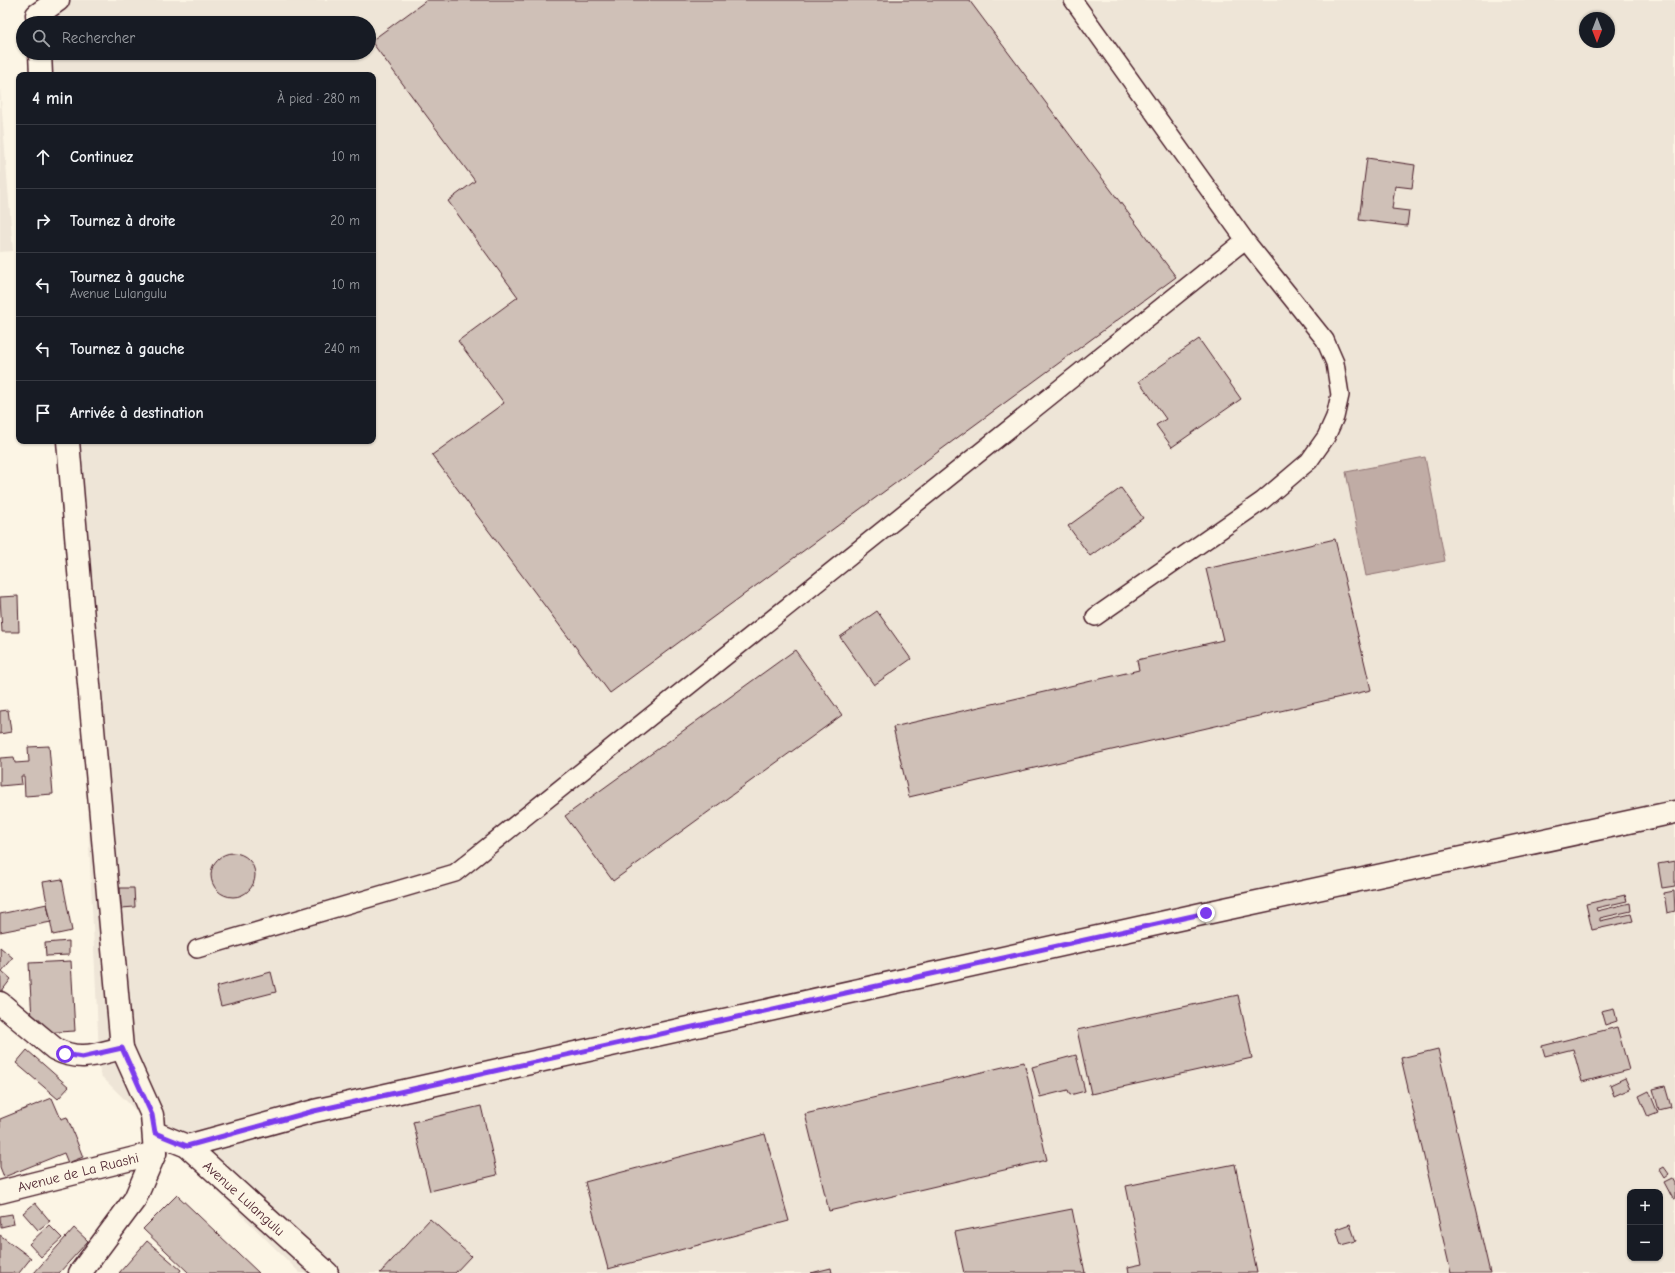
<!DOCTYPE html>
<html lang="fr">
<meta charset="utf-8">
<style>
:root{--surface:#171b24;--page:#20242c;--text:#f1f3f6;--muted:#9ea1a6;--line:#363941}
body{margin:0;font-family:"Comic Neue",sans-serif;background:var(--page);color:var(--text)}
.controls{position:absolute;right:12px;bottom:12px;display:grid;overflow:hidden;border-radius:8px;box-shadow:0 1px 3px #0004}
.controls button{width:36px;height:36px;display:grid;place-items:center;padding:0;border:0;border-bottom:1px solid var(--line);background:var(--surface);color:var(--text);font:20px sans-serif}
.compass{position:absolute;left:1579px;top:12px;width:36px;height:36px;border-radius:50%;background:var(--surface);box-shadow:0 1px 3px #0004;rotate:180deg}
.stop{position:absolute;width:12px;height:12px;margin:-9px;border:3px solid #7c3aed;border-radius:50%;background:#fff}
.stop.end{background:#7c3aed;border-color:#fff;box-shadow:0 1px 4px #0008}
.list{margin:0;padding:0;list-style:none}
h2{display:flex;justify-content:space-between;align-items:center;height:52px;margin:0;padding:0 16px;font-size:17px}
h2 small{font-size:13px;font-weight:400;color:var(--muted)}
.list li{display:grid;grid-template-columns:26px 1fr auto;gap:12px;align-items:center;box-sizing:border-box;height:64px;padding:0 16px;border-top:1px solid var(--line)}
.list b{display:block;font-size:15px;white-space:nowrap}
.list p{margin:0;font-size:13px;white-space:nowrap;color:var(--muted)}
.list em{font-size:13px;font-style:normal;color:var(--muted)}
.icon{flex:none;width:22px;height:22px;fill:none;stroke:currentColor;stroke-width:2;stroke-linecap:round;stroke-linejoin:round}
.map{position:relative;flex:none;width:1675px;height:1273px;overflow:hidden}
.search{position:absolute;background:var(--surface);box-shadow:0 1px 3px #0004;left:16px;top:16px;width:360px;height:44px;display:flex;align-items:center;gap:10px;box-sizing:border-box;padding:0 14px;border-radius:22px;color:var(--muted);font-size:15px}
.panel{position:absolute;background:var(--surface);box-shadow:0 1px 3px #0004;left:16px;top:72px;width:360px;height:372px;border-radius:8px}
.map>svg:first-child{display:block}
.built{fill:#eee5d7;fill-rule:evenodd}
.water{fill:#c0aca5;stroke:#917474}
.building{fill:#cfc0b7;stroke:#4a1f2b}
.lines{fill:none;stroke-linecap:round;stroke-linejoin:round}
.lane-casing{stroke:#4a1f2b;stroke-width:20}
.street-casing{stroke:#4a1f2b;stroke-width:25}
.secondary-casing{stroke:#4a1f2b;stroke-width:25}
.lane{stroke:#fcf5e5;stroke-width:17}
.street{stroke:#fcf5e5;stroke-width:22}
.secondary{stroke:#fcf5e5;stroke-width:22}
.route{stroke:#7c3aed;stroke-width:5}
.labels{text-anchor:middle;stroke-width:4;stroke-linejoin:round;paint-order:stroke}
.street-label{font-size:14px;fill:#4a1f2b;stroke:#fcf5e5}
</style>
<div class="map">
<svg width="1675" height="1273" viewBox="0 0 1675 1273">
<rect width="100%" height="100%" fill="#fcf5e5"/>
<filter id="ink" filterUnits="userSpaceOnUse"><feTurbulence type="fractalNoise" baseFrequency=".025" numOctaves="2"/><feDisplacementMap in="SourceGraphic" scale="8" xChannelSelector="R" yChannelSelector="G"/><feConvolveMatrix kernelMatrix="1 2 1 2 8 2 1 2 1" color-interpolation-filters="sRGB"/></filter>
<g filter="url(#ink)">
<!-- built -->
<path class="built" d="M48,0H1675V1273H300L100,1075L70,441H373V75H52L51,53H369V23H50ZM1585,18H1609V42H1585ZM1630,1192H1660V1258H1630Z
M0,87L13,251L0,252Z"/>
<!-- water -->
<path class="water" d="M1425,457L1445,561L1366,576L1346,472Z"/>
<!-- building -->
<path class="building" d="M427,0H969L1176,277L610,693L432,455L504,403L458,341L518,297L448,201L475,181L371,41Z
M1367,158L1415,165L1412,188L1395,186L1392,209L1409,211L1407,226L1359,220Z
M1199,339L1241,399L1172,447L1156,425L1166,419L1139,381Z
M1121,488L1143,518L1090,556L1068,526Z
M1335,539L1371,690L909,797L893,727L1139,670L1137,660L1223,640L1206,569Z
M18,596L19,632H2L0,597Z
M877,611L911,659L874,685L840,637Z
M795,650L842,715L613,881L565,816Z
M8,710L11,732L0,734V711Z
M49,746L53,794L25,796L24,776H21L22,784L0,786V758L14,757L15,763L29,762L28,747Z
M211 875a22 22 0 1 1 44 0a22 22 0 1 1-44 0Z
M1675,861V886L1662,888L1658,864Z
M62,879L72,931L53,935L43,882Z
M120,888H134L135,907L121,908Z
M1674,891L1675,911L1667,913L1664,893Z
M1625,895L1627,901L1596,908L1597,911L1630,903L1631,911L1600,918V921L1631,914L1633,921L1592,930L1586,904Z
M47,904L51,922L0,932V914Z
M69,941V955L46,956L45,943Z
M0,947L13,958L2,971L11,979L1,992Z
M71,961L75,1031L41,1033L40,1019L32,1020L29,963Z
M271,972L276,992L221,1006L216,987Z
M1238,995L1252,1058L1091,1094L1077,1030Z
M1614,1008L1617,1021L1605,1025L1601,1011Z
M1617,1027L1629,1070L1582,1082L1573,1049L1545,1056L1542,1046Z
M1438,1049L1490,1273H1451L1401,1058Z
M27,1050L69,1087L58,1099L16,1063Z
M1076,1055L1085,1091L1070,1095L1068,1090L1040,1097L1032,1067Z
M1024,1062L1047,1160L829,1211L805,1114Z
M1625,1078L1630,1089L1614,1096L1610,1085Z
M1665,1086L1671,1107L1659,1110L1653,1089Z
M1649,1091L1658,1113L1648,1117L1639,1096Z
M52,1098L61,1119L67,1117L83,1157L68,1163L64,1153L4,1177L0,1167V1119Z
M481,1106L497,1175L430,1191L413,1122Z
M765,1134L789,1221L608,1269L585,1182Z
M1235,1164L1257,1273H1129L1128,1267L1142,1264L1126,1186Z
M1664,1167L1669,1174L1664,1178L1659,1170Z
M1672,1178L1675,1183V1198L1673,1199L1664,1182Z
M177,1195L259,1273H189L143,1229Z
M35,1203L50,1221L38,1230L23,1213Z
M1072,1209L1085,1273H964L955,1232Z
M12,1214L14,1224L1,1227L0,1216Z
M430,1219L471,1256L455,1273H380Z
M1350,1224L1356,1241L1341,1245L1336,1229Z
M49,1225L62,1238L41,1257L29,1244Z
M74,1228L88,1241L59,1273H34Z
M0,1235L31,1258L19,1273H0Z
M147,1241L181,1270L179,1273H119Z
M831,1268L832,1273H811Z"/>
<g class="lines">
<!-- lane casing -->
<g class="lane-casing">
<path id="lane" d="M1073,0L1245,240L1325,340L1335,363L1340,395L1335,417L1326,437L1309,461L1262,501L1095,617
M197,949L455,873L1245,240"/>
</g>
<!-- street casing -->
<g class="street-casing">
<path id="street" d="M0,1003L55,1049C80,1062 97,1054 122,1048
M187,1146L314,1111L1206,913L1675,812
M0,1192L155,1153"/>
</g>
<!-- secondary casing -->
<g class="secondary-casing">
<path id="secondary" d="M37,15L58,0
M40,53L41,75
M68,441L83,618L122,1048L152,1115L155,1153L135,1199L80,1273
M155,1133L187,1146L327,1273"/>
</g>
<!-- lane -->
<use href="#lane" class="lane"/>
<!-- street -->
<use href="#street" class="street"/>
<!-- secondary -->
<use href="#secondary" class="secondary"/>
</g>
</g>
<g class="lines" filter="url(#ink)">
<!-- route -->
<path class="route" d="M65,1054L82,1057L122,1048L152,1115L155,1133L187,1146L314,1111L1206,913"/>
</g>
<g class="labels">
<!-- street labels -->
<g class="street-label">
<text transform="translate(78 1172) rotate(-14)" y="5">Avenue de La Ruashi</text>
<text transform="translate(244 1198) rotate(42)" y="5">Avenue Lulangulu</text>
</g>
</g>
</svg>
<div class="controls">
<button>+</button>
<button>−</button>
</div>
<svg class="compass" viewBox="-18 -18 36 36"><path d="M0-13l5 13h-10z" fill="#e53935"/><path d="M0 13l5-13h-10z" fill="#9ea1a6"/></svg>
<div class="stop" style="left:65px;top:1054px"></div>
<div class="stop end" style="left:1206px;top:913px"></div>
<div class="search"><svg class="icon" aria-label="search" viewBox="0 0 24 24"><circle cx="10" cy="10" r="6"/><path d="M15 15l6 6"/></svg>Rechercher</div>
<section class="panel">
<h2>4 min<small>À pied · 280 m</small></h2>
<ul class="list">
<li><svg class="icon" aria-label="ahead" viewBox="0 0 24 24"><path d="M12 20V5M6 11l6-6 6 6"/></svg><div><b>Continuez</b></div><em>10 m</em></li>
<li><svg class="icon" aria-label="right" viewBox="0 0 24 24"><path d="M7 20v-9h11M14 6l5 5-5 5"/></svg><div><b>Tournez à droite</b></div><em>20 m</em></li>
<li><svg class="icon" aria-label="left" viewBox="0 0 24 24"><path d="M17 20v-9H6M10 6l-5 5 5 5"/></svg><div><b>Tournez à gauche</b><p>Avenue Lulangulu</p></div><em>10 m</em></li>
<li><svg class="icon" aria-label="left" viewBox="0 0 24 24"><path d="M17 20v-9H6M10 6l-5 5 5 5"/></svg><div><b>Tournez à gauche</b></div><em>240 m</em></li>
<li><svg class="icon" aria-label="arrive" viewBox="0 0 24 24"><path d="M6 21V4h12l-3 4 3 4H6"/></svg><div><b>Arrivée à destination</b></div></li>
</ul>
</section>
</div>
